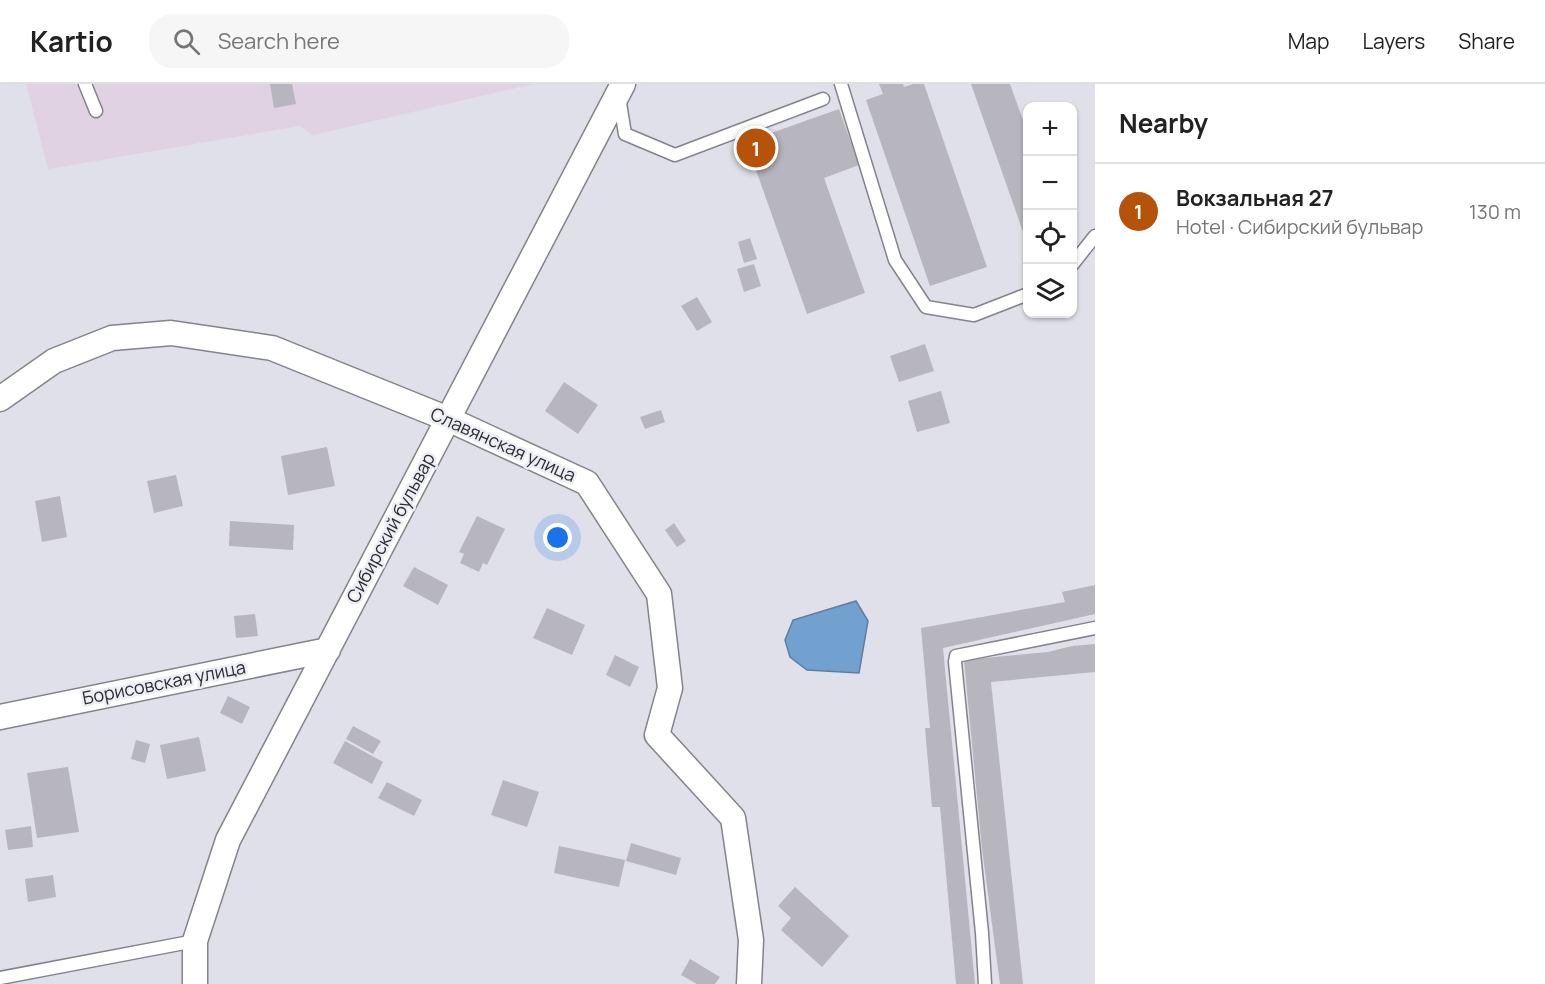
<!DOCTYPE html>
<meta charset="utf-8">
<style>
:root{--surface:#fff;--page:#f6f6f6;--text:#222;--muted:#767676;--line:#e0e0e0;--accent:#b45309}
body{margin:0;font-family:Manrope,sans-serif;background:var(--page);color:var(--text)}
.controls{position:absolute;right:18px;top:18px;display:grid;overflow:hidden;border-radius:12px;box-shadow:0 2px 4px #0004}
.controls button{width:54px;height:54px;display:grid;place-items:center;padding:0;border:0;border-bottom:2px solid var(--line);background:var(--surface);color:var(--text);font:30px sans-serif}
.you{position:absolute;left:558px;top:454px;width:21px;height:21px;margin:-15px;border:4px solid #fff;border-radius:50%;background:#1a73e8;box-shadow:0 0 0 9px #1a73e833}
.badge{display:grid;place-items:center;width:39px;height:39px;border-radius:50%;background:var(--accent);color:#fff;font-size:20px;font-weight:700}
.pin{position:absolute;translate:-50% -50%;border:3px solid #fff;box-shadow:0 2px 6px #0006}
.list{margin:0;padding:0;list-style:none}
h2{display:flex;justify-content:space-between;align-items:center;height:78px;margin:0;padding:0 24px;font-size:26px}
h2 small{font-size:20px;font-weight:400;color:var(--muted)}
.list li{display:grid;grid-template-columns:39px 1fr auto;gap:18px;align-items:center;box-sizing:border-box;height:96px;padding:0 24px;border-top:2px solid var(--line)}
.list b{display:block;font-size:22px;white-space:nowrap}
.list p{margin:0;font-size:20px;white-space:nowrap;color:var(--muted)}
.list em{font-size:20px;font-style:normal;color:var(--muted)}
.icon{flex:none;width:33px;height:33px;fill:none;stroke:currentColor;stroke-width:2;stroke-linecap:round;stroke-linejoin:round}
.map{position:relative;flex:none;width:1095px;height:900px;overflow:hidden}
header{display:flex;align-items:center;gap:36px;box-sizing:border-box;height:84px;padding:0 30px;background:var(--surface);border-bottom:2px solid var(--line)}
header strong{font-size:28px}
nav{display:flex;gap:33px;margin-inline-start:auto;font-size:21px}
.search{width:420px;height:54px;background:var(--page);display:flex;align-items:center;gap:15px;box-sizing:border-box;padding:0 21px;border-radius:24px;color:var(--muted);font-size:22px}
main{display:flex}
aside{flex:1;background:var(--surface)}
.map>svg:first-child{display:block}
.industrial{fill:#e0d1e3}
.water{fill:#73a1cf;stroke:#5d7e9f;stroke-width:1.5}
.building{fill:#b7b6be}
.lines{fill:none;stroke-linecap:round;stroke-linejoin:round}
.service-casing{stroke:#83838b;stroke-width:15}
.minor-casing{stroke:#83838b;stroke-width:27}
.service{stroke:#fff;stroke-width:12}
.minor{stroke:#fff;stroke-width:24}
.labels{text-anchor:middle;stroke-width:5;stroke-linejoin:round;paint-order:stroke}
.street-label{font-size:18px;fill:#2b2b2e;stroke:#ecedf6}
</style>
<header>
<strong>Kartio</strong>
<div class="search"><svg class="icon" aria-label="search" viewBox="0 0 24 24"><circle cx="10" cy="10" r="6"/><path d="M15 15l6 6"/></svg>Search here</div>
<nav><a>Map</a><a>Layers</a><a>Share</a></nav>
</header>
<main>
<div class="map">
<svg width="1095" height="900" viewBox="0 0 1095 900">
<rect width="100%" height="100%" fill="#dfe0e9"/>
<!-- industrial -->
<path class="industrial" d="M26,0H533L313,51L300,42L48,85Z"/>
<!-- water -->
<path class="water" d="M856,517L868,537L859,589L807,586L790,573L785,556L793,536Z"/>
<!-- building -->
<path class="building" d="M270,0H292L296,20L274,24Z
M879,0H903L904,3L913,0H924L987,183L930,202L866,16L883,10Z
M971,0H1010L1028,50V162Z
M839,25L859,81L824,94L865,209L807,230L746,58Z
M750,154L757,175L744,179L738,158Z
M754,180L761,202L744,208L737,185Z
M697,213L712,238L697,247L681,222Z
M925,260L934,287L899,298L890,272Z
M564,298L598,321L578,350L545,327Z
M941,307L950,339L917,348L908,317Z
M661,326L665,338L645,345L640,333Z
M327,363L335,402L288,411L281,372Z
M176,391L183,422L154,429L147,397Z
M60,412L67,453L42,458L35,417Z
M477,432L505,445L487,481L483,479L479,488L460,479L464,470L459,468Z
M230,437L294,441L293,466L229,462Z
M674,439L686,457L677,463L665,446Z
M414,483L448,501L438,521L403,502Z
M1095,501V530L943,564L975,900H956L940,723H932L925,644H930L921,544L1065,518L1062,508Z
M547,524L585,541L572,571L533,554Z
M255,530L258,552L236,554L234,532Z
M1095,560V588L991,598L1023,900H1000L982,765L964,576L1048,568L1072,562Z
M615,571L639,583L630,603L606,591Z
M228,612L250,623L242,640L220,629Z
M353,642L381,657L373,670L346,655Z
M199,653L206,687L167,695L160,661Z
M136,656L150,660L145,679L131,675Z
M345,657L383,678L372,700L333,679Z
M68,683L79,748L37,754L27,689Z
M503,696L539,708L527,743L491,731Z
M387,698L422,716L414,732L378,714Z
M31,742L33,763L8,766L5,746Z
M631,759L681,774L676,791L626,777Z
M559,762L625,776L619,803L554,789Z
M53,791L56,813L28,818L25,795Z
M795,803L849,852L822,883L781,846L791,834L778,822Z
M690,875L720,893L715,900H697L681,891Z"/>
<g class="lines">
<!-- service casing -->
<g class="service-casing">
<path id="service" d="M85,0L96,27
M841,0L895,176L926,223L974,231L1028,210
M619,13L625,50L675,71L823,15
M1072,181L1095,152
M0,894L195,857
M985,900L982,849L955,578L956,572L1095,544"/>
</g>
<!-- minor casing -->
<g class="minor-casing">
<path id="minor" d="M0,315L54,277L112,254L171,249L272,264L448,335L587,399L659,510L670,604L657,651L733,734L751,856L749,900
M0,633L328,566
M195,900V857L228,756L623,0"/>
</g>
<!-- service -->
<use href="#service" class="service"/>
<!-- minor -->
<use href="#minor" class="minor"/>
</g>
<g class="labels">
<!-- street labels -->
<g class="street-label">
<text transform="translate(503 361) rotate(24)" y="6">Славянская улица</text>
<text transform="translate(391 444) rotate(-62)" y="6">Сибирский бульвар</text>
<text transform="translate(164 599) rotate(-11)" y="6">Борисовская улица</text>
</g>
</g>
</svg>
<div class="controls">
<button>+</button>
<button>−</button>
<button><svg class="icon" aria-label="locate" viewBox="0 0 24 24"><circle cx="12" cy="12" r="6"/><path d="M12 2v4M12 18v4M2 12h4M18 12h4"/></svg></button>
<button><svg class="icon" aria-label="layers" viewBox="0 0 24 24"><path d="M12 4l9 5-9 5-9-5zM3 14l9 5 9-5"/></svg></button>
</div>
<div class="you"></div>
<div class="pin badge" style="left:756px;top:64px">1</div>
</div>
<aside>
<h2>Nearby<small></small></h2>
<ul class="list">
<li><span class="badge">1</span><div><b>Вокзальная 27</b><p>Hotel · Сибирский бульвар</p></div><em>130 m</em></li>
</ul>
</aside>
</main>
